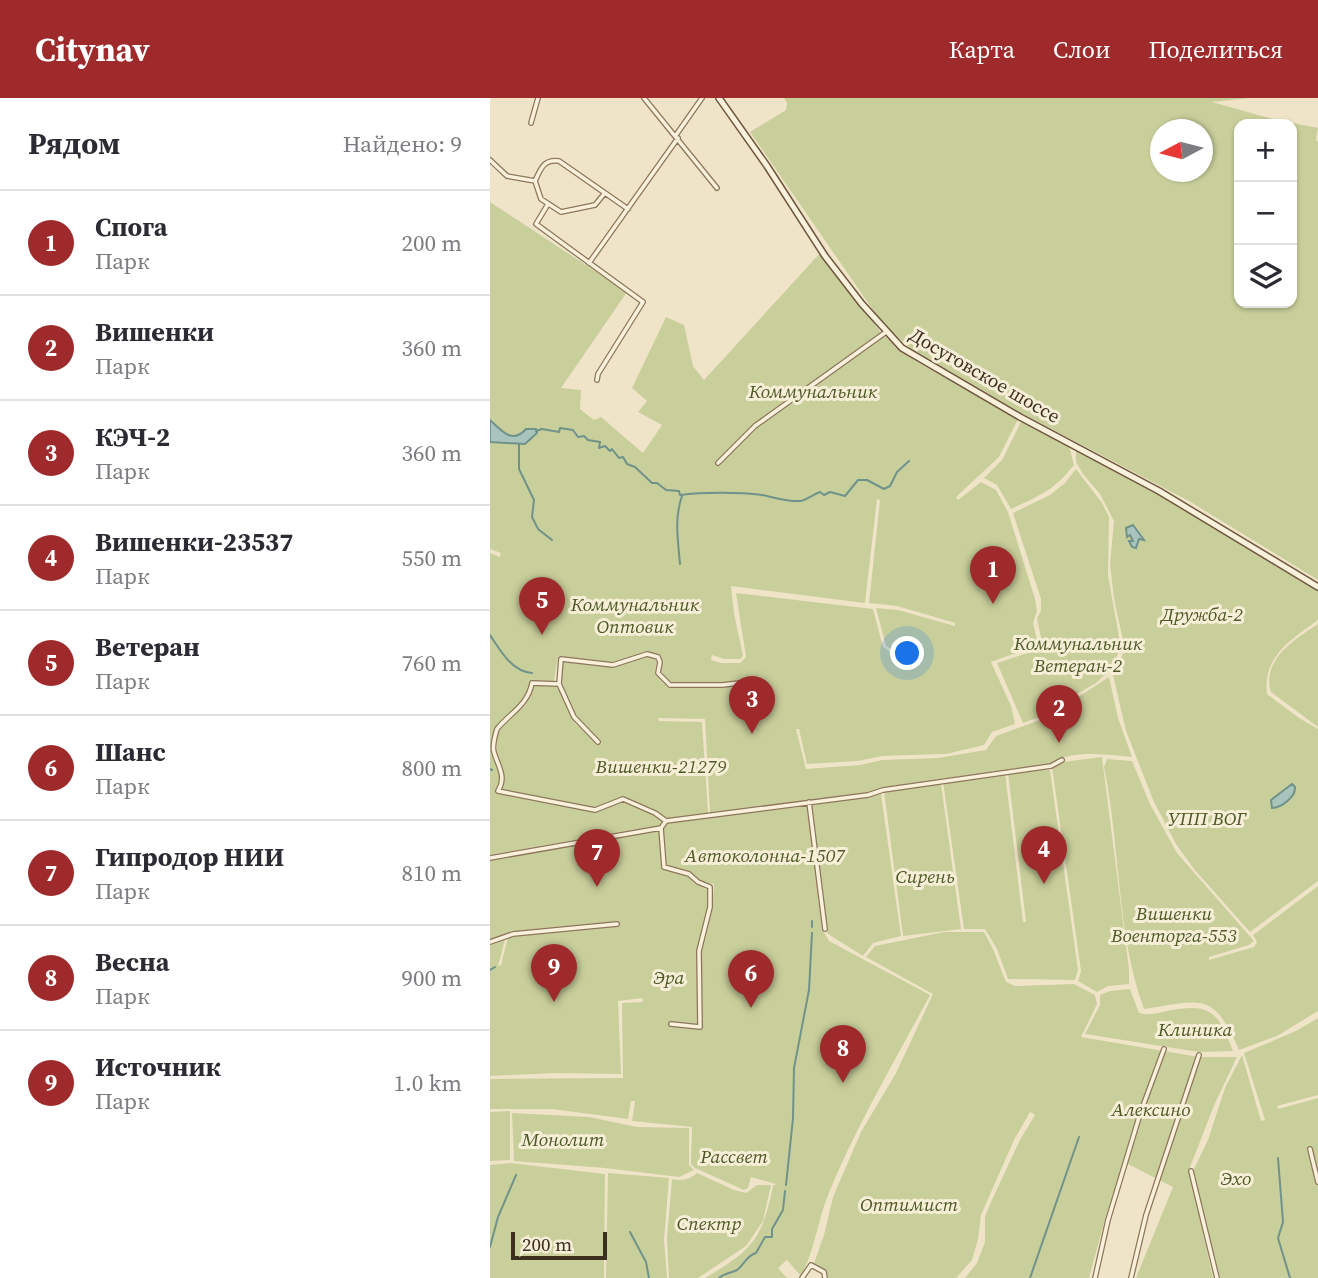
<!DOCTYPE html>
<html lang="ru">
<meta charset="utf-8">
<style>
:root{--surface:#fff;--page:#f2f2f3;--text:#2b2b33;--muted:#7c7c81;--line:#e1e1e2;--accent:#9e2a2b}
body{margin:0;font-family:"Source Serif 4",serif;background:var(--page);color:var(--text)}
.controls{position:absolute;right:21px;top:21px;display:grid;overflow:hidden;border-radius:14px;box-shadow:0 2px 5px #0004}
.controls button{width:63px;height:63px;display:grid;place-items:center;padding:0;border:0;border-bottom:2px solid var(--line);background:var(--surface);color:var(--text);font:35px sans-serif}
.compass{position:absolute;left:660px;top:21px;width:63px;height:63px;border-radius:50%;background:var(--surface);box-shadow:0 2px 5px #0004;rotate:263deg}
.scale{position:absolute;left:21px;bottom:18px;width:96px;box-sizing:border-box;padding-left:7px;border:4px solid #3d2e20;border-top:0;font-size:19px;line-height:24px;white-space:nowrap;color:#3d2e20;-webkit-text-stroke:5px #f7eed8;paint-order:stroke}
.you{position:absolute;left:418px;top:556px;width:24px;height:24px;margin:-18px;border:5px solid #fff;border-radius:50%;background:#1a73e8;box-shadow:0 0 0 10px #1a73e833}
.badge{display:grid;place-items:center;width:46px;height:46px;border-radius:50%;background:var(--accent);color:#fff;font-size:23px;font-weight:700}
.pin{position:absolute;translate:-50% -58px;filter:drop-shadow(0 2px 4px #0008)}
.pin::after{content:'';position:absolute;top:37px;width:24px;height:21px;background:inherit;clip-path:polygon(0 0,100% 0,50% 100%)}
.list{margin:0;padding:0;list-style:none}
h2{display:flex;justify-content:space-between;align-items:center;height:91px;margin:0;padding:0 28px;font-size:30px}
h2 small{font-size:23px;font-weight:400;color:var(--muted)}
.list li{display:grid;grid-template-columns:46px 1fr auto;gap:21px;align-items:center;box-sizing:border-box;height:105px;padding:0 28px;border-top:2px solid var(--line)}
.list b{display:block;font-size:26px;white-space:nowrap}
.list p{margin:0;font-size:23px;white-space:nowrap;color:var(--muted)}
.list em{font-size:23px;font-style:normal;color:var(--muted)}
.icon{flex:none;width:38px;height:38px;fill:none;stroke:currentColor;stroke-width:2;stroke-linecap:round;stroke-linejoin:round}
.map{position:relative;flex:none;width:828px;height:1180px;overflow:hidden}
header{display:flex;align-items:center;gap:42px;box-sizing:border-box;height:98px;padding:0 35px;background:var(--accent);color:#fff}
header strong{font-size:33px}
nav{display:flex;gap:38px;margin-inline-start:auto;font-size:24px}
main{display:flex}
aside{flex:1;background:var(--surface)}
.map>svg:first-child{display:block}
.green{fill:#c9cf9b;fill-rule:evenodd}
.water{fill:#a9c4bc;stroke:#6f938a;stroke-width:2}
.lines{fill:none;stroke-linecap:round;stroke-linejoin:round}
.stream{stroke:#6f938a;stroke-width:2}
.minor-casing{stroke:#8d765c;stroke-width:6}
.secondary-casing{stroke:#6f573f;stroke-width:8}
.minor{stroke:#faf1dc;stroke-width:3.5}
.secondary{stroke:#faf1dc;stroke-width:5}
.labels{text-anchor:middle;stroke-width:6;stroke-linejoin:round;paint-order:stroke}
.street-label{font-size:19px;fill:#3d2e20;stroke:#f7eed8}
.park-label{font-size:19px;font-style:italic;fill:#4d5a26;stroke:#f7eed8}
</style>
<header>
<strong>Citynav</strong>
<nav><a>Карта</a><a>Слои</a><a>Поделиться</a></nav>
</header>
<main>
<aside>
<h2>Рядом<small>Найдено: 9</small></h2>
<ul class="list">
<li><span class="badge">1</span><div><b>Спога</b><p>Парк</p></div><em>200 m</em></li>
<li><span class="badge">2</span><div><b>Вишенки</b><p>Парк</p></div><em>360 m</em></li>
<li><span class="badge">3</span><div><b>КЭЧ-2</b><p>Парк</p></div><em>360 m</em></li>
<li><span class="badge">4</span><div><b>Вишенки-23537</b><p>Парк</p></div><em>550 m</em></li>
<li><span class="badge">5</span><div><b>Ветеран</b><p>Парк</p></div><em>760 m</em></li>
<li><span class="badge">6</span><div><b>Шанс</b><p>Парк</p></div><em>800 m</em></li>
<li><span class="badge">7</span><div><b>Гипродор НИИ</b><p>Парк</p></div><em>810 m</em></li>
<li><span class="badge">8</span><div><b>Весна</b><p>Парк</p></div><em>900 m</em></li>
<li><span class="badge">9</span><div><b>Источник</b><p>Парк</p></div><em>1.0 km</em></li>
</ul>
</aside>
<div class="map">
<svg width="828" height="1180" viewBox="0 0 828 1180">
<rect width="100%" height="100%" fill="#f0e4c8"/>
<!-- green -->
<path class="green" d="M294,0H760L722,4L779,20L828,30L826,42L828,44V482L699,403L533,316L425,254L392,225L260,34L296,12L297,5ZM749,26H802V205H749ZM670,32H712V74H670Z
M0,104L137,194L71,290L91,292L90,311L104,322L111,319L153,355L172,327L148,314L157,303L142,290L176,219L194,227L203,268L214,282L332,153L391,235L427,264L528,321L509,359L466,399L468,402L491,384L506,392L518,414L545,501L547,513L543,525L548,547L501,564L521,608L525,626L502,634L494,647L456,656L392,658L368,663L317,666L309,631H306L316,671L370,667L392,662L448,660L496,652L506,638L588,608V599L619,579L628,620L642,659C613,657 585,651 559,666L395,689L384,694L220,715L215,621L168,620L169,623L212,624L218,715L178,721L134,699L106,710L11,693C19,670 0,655 9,634C14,621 27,617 35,607C40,601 41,594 44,587H67L86,626L109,647L112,645C95,629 77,609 71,586C69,579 72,570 73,564L122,569L157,558L165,560L167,564L165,573L180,590L233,589L261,585L260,582L228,586H181L170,572L171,563L170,558L157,554L121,565L68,558L64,583H41L35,601L6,630L2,654L11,684L7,692L106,713L133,702L163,716L173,724L168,730L125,735L0,757V455L10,459L11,455L0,451V344L35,346L36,331C22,347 11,332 0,322ZM387,401L390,402L379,505L407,508L465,525V528L408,512L386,510L396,548L401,551L404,558L401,560L399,553L393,549L383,511L246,495L256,559L250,565H231L221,562L222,557L234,561H251L253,557L244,516L241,488L375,505Z
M531,324L579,348L584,367C563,393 551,397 521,411L507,387L494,380L512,362Z
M586,352L687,405L828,492V522C802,541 772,559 777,596L809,620L828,631V783L760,834L704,771L686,746L664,704L636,633L623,577L635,551L624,501L620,466L624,423L610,396L593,376L586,364Z
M586,371L612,405L619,419L618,477L631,550L619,573L606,585L585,597V606L533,625L507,565L553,550L547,520L551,513V501L523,415L560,397L575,385Z
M828,526V629L781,594C771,562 805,541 828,526Z
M612,659L639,871V886L618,888L607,894L588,883L591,873L562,669L573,664Z
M617,661L642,663L660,706L687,755L764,843L759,847L719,859V862L764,849L767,844L763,837L828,788V913L787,938L749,952C723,893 713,902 654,911C627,838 630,746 614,669Z
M546,672H560L588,872L585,882L518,881L507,851L495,831H474L453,684L515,675L533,824H536L518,675Z
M451,686L471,831L413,838L394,693Z
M391,696L411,838L383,845L373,858L338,836L335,831L321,706Z
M318,708L332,831L339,843L440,897C405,963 366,1028 338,1097C327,1125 325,1151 311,1178L297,1162L288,1170L297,1180H215C262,1152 272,1142 283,1088L286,1086L261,1079L258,1090L254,1092L205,1070L201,1066L202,1029L142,1023L145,1003H141L138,1021L62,1011H0V981L133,980L132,905L153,904L152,900L128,903L131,976L65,975L0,978V845L15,842L8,868L11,867L18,839L130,826L129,824L36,833L0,841V762L169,732L173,771L200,778L203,784L217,792L218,812L208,849V927L180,924L181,927L211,931V851L222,813L224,786L208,783L201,774L175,768L173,730L178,724Z
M454,834H494L503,851L516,884L525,888L584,886L605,897L607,906L591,939L709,959H747L725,1005L699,1072L723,1180H646L683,1089L634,1064L615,1121L599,1180H475L487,1165L495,1144V1119L500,1106L530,1042L545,1017L540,1014L524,1042L491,1117L488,1141L482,1162L466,1180H338L336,1172L323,1168L334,1137L343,1099L371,1034L406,975L443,896L376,859L385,848Z
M640,891L649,915C659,918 668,915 677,913C721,904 728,914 743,953L709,954L595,936L610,907V897L620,893Z
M828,920V997L787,1008L788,1011L828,1000V1180H730L703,1073L718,1042L735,990L752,957L771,1023L775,1022L754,955L806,933Z
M20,1013V1062L0,1063V1014Z
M22,1015L99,1019L147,1029L199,1030V1067L204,1072L189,1079L115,1070L24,1063Z
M20,1065L115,1076L114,1180H0V1067Z
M118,1075L179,1080L174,1141L177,1180H116Z
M207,1075L244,1092L256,1095L267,1087H281L273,1123L256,1148L208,1180H179L177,1140L182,1081C192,1083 199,1082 207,1075Z"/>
<!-- water -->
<path class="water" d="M0,322C11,332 22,347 36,331H46L47,335L35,346L0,344Z
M643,427L654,442L649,441L646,450L642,449L639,443H643L640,437L637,439L636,430Z
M802,686L805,689C806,699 791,710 782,710L781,702Z"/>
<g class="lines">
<!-- stream -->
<path class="stream" d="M46,333L52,331L69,334L70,330L83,332L88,339L94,338L98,342L110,344L109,350L115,348L120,353L122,351L129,360L133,359L137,366L145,369L162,385H167L176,392L189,393L190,397C211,394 251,394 272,397C283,399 298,404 310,403C315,403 324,396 330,394L334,397L340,394L355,398L368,382H377L394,391L400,388L407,374L419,363
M29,346V371L44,402L42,419L48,431L62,442
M190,466C188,442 184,421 192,398
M0,537C10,552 22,574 42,575
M0,671L2,672
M322,829V823
M0,872L5,869
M788,1060L793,1124L788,1140L800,1180
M296,1087L303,1020L304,970L319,892L322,835
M140,1134L156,1164L159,1180
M0,1149L8,1119L26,1077
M229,1180C235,1175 241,1175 247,1172C254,1167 256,1158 266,1155L275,1139H282V1131L293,1112L295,1093
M540,1180L589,1039"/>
<!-- minor casing -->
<g class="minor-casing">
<path id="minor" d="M154,0L227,90
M41,25L48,0
M186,37L212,0
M0,62L17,78L45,83
M45,83C51,70 54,61 69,63L138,111
M45,83L51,101L71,114L105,107L114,96
M58,106L46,126L153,204L108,276L107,282
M99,165L188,40
M228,365L265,328L396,234
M69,586L42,585C38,607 20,615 7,631C5,638 2,647 4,654C8,669 17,678 8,693L105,712L133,701L165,715L176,723
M108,644L84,619L69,586L71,561L123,567L157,556L168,559L170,564L168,575L180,587H232L258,584
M319,704L335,831
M0,760L171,730
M0,844L23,836L127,826
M181,926L210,929L209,853L220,809V789L208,784L199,776L174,769L171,730L176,723L378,697L393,692L561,668L572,662
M820,1051L828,1084
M701,1073L727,1180
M312,1180L321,1167L334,1174L335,1180
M605,1180L618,1122L650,1016L674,951
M641,1180L656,1117L709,957"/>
</g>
<!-- secondary casing -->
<g class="secondary-casing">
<path id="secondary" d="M229,0L277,68L335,158L372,206L412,250L530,319L669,393L828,489"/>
</g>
<!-- minor -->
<use href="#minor" class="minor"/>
<!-- secondary -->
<use href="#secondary" class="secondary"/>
</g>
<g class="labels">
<!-- street labels -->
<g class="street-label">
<text transform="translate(495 277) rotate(30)" y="7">Досуговское шоссе</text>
</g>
<!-- park labels -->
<g class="park-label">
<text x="323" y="300">Коммунальник</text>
<text x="145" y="513">Коммунальник<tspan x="145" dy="22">Оптовик</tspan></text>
<text x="712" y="523">Дружба-2</text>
<text x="588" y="552">Коммунальник<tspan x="588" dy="22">Ветеран-2</tspan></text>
<text x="171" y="675">Вишенки-21279</text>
<text x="717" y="727">УПП ВОГ</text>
<text x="275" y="764">Автоколонна-1507</text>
<text x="435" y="785">Сирень</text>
<text x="684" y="822">Вишенки<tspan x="684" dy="22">Военторга-553</tspan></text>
<text x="179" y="886">Эра</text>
<text x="705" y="938">Клиника</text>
<text x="661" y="1018">Алексино</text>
<text x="73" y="1048">Монолит</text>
<text x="244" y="1065">Рассвет</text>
<text x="746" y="1087">Эхо</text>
<text x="419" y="1113">Оптимист</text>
<text x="219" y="1132">Спектр</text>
</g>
</g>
</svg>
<div class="controls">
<button>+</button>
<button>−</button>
<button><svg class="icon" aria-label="layers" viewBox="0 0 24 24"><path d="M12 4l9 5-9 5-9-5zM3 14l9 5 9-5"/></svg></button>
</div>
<svg class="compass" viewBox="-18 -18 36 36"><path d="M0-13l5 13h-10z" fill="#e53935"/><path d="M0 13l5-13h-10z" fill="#7c7c81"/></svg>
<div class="scale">200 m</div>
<div class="you"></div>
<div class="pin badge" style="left:503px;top:506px">1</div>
<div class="pin badge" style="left:569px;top:645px">2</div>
<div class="pin badge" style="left:262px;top:636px">3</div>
<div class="pin badge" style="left:554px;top:786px">4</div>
<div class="pin badge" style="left:52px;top:537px">5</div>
<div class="pin badge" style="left:261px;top:910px">6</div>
<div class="pin badge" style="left:107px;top:789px">7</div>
<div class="pin badge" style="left:353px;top:985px">8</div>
<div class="pin badge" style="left:64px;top:904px">9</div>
</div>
</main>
